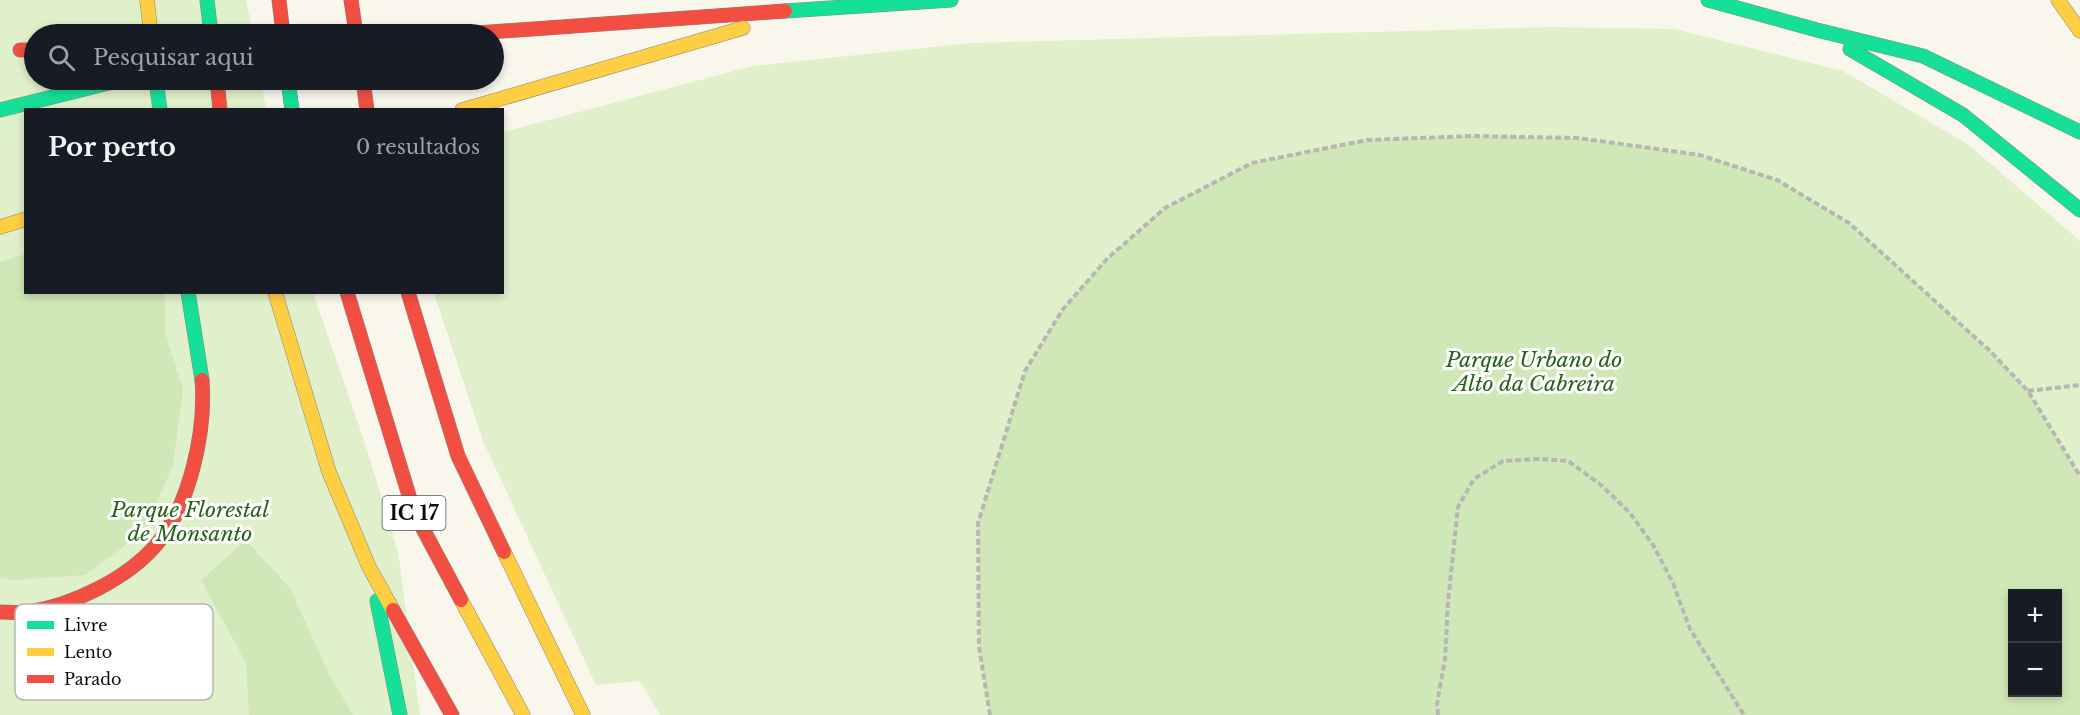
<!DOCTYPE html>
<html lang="pt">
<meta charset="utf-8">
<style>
:root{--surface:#171b24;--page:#20242c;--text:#f1f3f6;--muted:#9ea1a6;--line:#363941}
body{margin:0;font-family:"Libre Baskerville",serif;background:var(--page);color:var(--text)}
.controls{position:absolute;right:18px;bottom:18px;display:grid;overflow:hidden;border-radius:0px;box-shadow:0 3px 9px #0003}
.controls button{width:54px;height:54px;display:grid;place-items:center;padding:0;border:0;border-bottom:2px solid var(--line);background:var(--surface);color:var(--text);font:30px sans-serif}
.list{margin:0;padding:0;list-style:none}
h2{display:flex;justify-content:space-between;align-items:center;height:78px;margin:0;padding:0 24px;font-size:26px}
h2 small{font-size:20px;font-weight:400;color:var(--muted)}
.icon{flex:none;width:33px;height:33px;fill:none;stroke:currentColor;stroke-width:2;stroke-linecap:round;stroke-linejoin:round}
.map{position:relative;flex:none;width:2080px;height:715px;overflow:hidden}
.search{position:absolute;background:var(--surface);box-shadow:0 3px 9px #0003;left:24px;top:24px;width:480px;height:66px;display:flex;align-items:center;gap:15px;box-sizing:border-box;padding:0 21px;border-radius:33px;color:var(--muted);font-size:22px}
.panel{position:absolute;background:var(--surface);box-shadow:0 3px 9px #0003;left:24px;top:108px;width:480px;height:186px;border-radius:0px}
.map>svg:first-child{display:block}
.green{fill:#e0f0ca;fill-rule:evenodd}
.forest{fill:#d0e8b8;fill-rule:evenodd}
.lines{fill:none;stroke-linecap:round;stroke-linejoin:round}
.fast-casing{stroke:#888782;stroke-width:15}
.slow-casing{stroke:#888782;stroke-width:15}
.jam-casing{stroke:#888782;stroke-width:15}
.path{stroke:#b7b6b5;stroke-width:4;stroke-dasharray:6 3;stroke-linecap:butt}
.fast{stroke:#16e098;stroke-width:14}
.slow{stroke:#ffcf43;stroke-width:14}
.jam{stroke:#f24e42;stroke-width:14}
.labels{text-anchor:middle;stroke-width:6;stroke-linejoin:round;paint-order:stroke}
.shield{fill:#fff;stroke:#545454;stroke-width:1.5}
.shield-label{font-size:20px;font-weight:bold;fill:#0a0a0a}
.park-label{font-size:21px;font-style:italic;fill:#266318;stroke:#fff}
.key{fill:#fff;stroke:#b6b6b6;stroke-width:1.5}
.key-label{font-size:16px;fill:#0a0a0a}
</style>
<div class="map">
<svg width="2080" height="715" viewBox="0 0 2080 715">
<rect width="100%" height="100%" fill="#f9f7ec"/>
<!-- green -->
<path class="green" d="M0,0H246L253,34H34V80H261L266,109L26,110V292L313,293L363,437L398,551L420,715H0Z
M1551,27L1674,29L1843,71L1969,145L2080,241V715H660L640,681L596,685L483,441L434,293L502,292L503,132L753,66L972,43ZM2012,594H2058V692H2012Z"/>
<!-- forest -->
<path class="forest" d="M1472,136L1578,138L1700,155L1777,180L1849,223L1990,351L2028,391L2080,476V715H990L979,647L978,523L1025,371L1063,309L1107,259L1165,208L1252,163L1367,140ZM2012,594H2058V692H2012Z
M25,254L26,292L165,293V332L183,390L173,465L144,532L85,575L15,580L0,578V262Z
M246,540L290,588L330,676L353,715H249L246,663L201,580Z"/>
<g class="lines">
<!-- fast casing -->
<g class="fast-casing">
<path id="fast" d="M207,0L211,34
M1708,0L1817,30L1923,56L2080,132
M785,11L951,0
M1850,49L1963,115L2080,210
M156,80L160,110
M288,80L292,110
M0,110L121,80
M188,292L202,380
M377,601L400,715"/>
</g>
<!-- slow casing -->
<g class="slow-casing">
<path id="slow" d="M147,0L151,34
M2058,0L2080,31
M462,110L743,28
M0,227L26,219
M275,292L329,472L369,567L393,610
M504,552L583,715
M461,600L523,715"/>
</g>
<!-- jam casing -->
<g class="jam-casing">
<path id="jam" d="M279,0L283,34
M351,0L356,34
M462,34L785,11
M20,50H34
M217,80L220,110
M363,80L367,110
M347,292L414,512L461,600
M408,292L458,456L504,552
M393,610L452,715
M0,612C9,612 18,613 28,612C71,606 127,579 156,545C190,506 206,431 202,380"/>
</g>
<!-- path -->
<path class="path" d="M2028,391L2080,385
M990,715L979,647L978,523L1025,371L1063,309L1107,259L1165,208L1252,163L1367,140L1472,136L1578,138L1700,155L1777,180L1849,223L1990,351L2028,391L2080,476
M1438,715L1437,704L1445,659L1448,602L1458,507L1474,479L1503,461L1540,459L1568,461L1601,485L1630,513L1653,545L1673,583L1690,629L1744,715"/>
<!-- fast -->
<use href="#fast" class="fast"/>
<!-- slow -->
<use href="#slow" class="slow"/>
<!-- jam -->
<use href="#jam" class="jam"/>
</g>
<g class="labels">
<!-- shield labels -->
<rect class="shield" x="382.5" y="496" width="63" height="34" rx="4.5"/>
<g class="shield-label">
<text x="414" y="520">IC 17</text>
</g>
<!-- park labels -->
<g class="park-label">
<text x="1534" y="367">Parque Urbano do<tspan x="1534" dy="24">Alto da Cabreira</tspan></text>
<text x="190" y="517">Parque Florestal<tspan x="190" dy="24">de Monsanto</tspan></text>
</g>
</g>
<!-- legend -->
<rect x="15" y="604" width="198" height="96" rx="9" class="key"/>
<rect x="27" y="621" width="27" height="8" fill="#16e098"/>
<rect x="27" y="648" width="27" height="8" fill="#ffcf43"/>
<rect x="27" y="675" width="27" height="8" fill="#f24e42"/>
<g class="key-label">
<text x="64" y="631">Livre</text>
<text x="64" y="658">Lento</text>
<text x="64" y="685">Parado</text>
</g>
</svg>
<div class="controls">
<button>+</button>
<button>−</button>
</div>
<div class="search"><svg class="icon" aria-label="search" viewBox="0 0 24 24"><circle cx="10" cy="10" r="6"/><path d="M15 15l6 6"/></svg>Pesquisar aqui</div>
<section class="panel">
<h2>Por perto<small>0 resultados</small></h2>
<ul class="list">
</ul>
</section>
</div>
